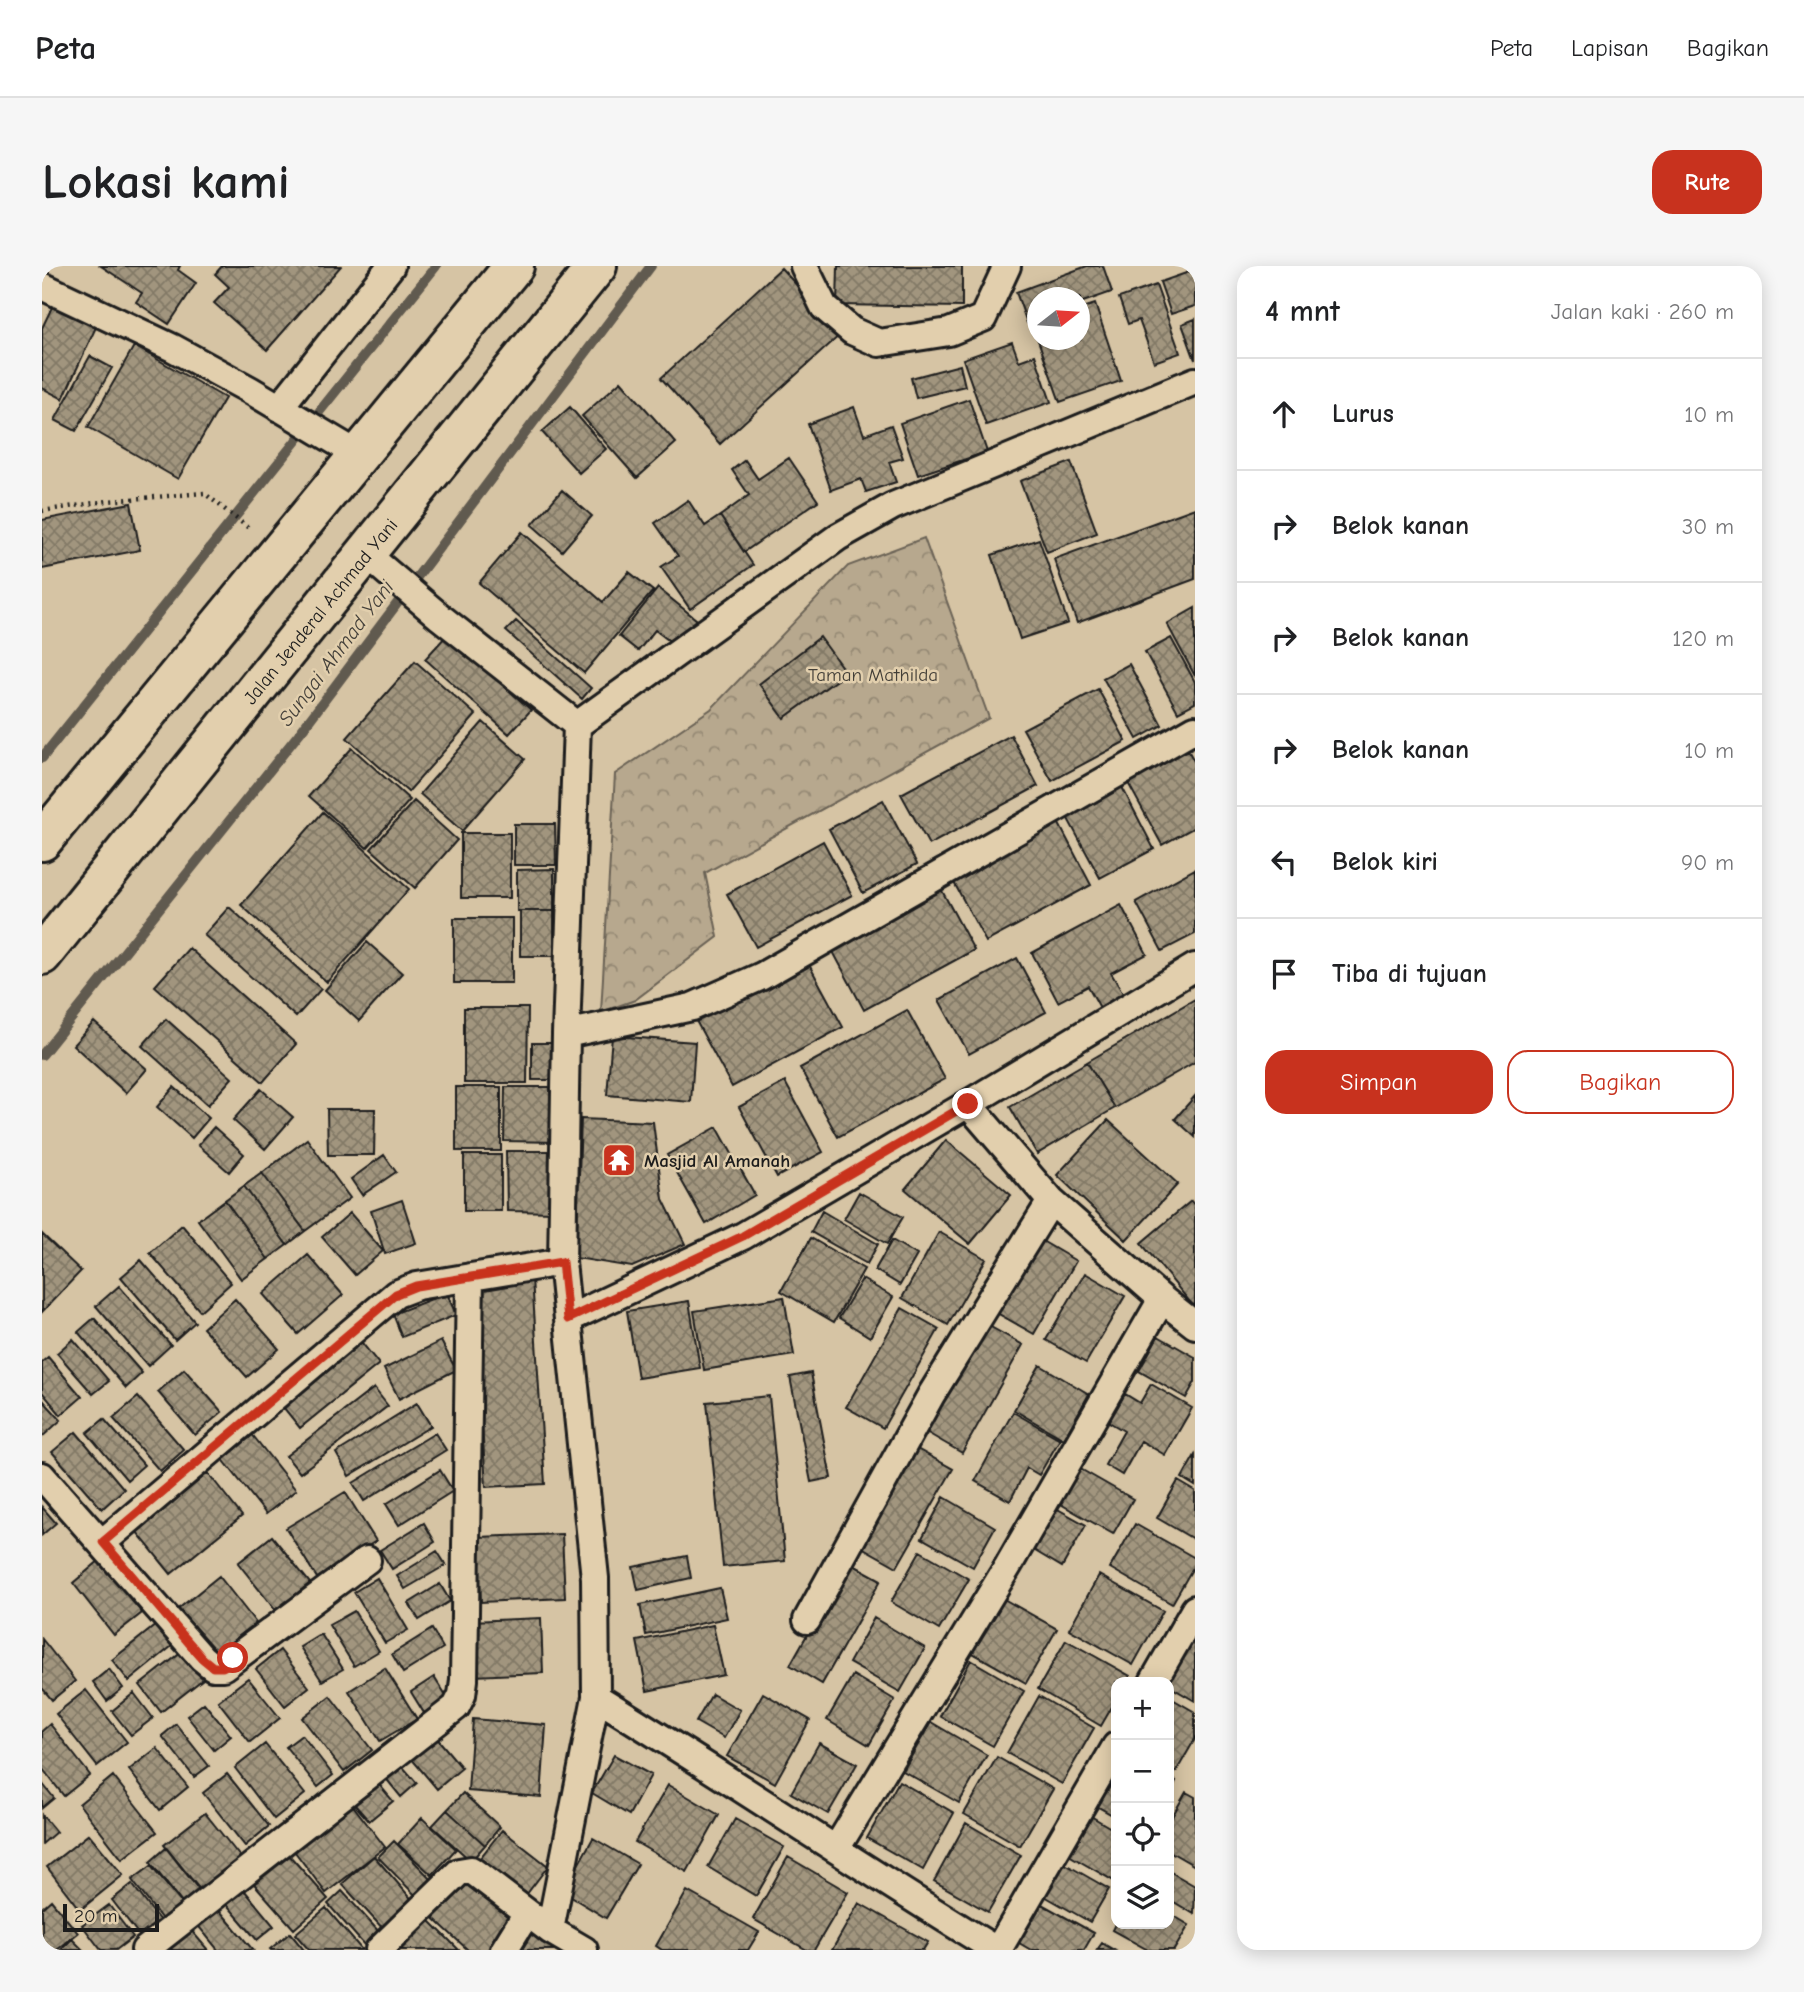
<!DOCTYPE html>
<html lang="id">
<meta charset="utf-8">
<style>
:root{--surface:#fff;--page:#f6f6f6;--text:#202124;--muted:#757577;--line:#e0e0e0;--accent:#c8321e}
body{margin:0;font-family:"Comic Neue",sans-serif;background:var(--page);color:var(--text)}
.controls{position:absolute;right:21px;bottom:21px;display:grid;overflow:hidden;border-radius:14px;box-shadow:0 4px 18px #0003}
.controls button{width:63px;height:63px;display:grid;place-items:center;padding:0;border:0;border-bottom:2px solid var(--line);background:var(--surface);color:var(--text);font:35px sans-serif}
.compass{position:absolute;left:985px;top:21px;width:63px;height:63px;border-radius:50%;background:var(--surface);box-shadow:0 4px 18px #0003;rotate:73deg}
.scale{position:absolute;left:21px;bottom:18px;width:96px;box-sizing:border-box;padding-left:7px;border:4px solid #1c1c1c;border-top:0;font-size:19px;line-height:24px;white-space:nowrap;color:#1c1c1c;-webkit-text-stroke:5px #e2cfad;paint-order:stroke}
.stop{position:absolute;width:21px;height:21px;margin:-16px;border:5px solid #c8321e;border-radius:50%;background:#fff}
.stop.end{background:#c8321e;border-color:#fff;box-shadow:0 2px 7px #0008}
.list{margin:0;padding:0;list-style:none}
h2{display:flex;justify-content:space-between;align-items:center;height:91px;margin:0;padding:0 28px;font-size:30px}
h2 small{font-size:23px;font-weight:400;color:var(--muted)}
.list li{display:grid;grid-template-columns:46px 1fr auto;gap:21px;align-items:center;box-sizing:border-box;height:112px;padding:0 28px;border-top:2px solid var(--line)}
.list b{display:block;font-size:26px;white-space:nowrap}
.list em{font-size:23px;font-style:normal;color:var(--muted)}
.actions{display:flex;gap:14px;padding:21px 28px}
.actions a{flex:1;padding:16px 0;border:2px solid var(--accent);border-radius:21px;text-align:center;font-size:24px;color:var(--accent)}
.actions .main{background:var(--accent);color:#fff}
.icon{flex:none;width:38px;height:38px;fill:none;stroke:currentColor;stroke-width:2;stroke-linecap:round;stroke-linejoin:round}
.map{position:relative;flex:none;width:1153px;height:1684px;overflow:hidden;border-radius:21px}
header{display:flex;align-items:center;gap:42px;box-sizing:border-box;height:98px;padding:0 35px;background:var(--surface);border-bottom:2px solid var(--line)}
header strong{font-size:33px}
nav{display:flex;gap:38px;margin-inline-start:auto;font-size:24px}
.intro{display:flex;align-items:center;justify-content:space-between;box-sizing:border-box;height:168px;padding:0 42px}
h1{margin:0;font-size:49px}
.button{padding:18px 32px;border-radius:21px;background:var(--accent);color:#fff;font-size:24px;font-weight:700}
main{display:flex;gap:42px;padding:0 42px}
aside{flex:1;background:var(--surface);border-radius:21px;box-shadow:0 4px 18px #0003}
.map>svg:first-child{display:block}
.park{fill:url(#park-crowns);stroke:#6a6255;stroke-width:2}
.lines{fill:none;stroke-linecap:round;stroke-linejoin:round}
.stream{stroke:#615a4f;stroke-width:10}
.building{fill:url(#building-cross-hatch);stroke:#1c1c1c;stroke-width:2}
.minor-casing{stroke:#1c1c1c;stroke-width:32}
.trunk-casing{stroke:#1c1c1c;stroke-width:44}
.path{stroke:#1c1c1c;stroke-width:4.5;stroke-dasharray:2 5;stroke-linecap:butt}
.minor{stroke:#e2cfad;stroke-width:26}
.trunk{stroke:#e2cfad;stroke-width:38}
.route{stroke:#c8321e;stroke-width:9}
.labels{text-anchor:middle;stroke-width:5;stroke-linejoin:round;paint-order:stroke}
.street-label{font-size:19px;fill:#1c1c1c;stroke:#e2cfad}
.park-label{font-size:19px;fill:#433f38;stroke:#e2cfad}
.poi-label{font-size:19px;font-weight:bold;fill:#1c1c1c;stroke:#e2cfad;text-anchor:start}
.water-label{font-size:21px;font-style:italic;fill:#44403a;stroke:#e2cfad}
</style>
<header>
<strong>Peta</strong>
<nav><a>Peta</a><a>Lapisan</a><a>Bagikan</a></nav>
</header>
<div class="intro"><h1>Lokasi kami</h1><a class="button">Rute</a></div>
<main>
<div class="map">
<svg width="1153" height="1684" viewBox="0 0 1153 1684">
<defs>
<pattern id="park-crowns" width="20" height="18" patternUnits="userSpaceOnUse" patternTransform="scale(1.75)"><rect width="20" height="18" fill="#b7a88e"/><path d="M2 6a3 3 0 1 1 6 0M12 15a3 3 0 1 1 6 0" fill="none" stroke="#948873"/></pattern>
<pattern id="building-cross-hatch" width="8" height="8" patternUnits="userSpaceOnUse" patternTransform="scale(1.75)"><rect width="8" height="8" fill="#a1957e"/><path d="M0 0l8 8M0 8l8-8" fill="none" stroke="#827966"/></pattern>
</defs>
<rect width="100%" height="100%" fill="#d6c4a4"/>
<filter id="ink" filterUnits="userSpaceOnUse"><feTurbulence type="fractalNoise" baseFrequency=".0143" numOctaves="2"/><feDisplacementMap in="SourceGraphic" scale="14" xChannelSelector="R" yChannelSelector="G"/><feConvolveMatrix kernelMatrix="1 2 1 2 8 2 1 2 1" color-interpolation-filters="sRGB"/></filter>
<g filter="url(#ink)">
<!-- park -->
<path class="park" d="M882,272L947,452L663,607L676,671L593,734L559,746L573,508L669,443L806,300Z"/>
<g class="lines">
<!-- stream -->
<path class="stream" d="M0,492L394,0
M0,789L260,464L609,0"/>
</g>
<!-- building -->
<path class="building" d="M59,0H138L136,4L154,17L127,58L94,36L100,27Z
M180,0H299L225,84L172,37L187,21L173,8Z
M796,0H920V41L795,39Z
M1045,0H1061L1070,26L1038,37V32H996V53L985,57L974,26Z
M739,2L799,68L678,178L619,112Z
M1153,4V40L1129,48L1118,16Z
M1114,19L1138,87L1112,96L1097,54L1086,58L1077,32Z
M1053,38L1079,115L1018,136L996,74H1038V43Z
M10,41L54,61L21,133L0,122V62Z
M1153,53V94L1140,58Z
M970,76L977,95L993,89L1009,136L944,159L921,93Z
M92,80L183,132L136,213L46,161Z
M48,90L70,102L34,165L13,154Z
M918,99L923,120L874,132L869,112Z
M579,115L634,177L595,212L540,150Z
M927,133L945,186L876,209L858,157Z
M528,141L564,183L537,207L500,166Z
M812,141L822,169L849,159L861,192L847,196L854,216L824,226L819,213L789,224L766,158Z
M747,192L776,235L702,286L678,250L707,229L690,204L703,194L716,213Z
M1029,196L1055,267L1005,286L978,215Z
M520,224L550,250L520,285L490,259Z
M646,234L663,260L678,250L711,299L648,343L619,301L636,290L613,257Z
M89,237L98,284L0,303V254Z
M1153,242V313L1035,357L1012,293Z
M480,266L561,336L587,306L611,325L542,407L437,317Z
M997,273L1026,357L978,373L950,289Z
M616,322L655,354L634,380L613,364L596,385L577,370Z
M1153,342V410L1125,358Z
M474,355L549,422L540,433L464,365Z
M405,369L489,444L467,468L383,393Z
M778,371L804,407L742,452L717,418Z
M1129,372L1153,416V437L1136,446L1103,386Z
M373,395L434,449L366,526L305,472Z
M1087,398L1120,459L1095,473L1061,412Z
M1056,423L1084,475L1010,515L981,463Z
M441,456L483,493L420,565L378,528Z
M969,469L996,520L887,579L859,528Z
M310,482L368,534L325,582L267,530Z
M1145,482L1153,497V561L1120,579L1085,515Z
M1080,521L1112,583L1058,612L1025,551Z
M841,534L875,598L821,627L787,563Z
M372,535L415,574L373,622L329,583Z
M281,546L367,623L285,716L199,639Z
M1016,556L1049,619L944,676L910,613Z
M472,558H513L514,599H472Z
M419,567H468V632H419Z
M781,575L810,629L714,681L685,628Z
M512,603V645H475V604Z
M1153,603V668L1120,685L1094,636Z
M898,621L932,684L822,744L788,680Z
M1079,639L1105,688L1069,707L1082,729L1058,742L1046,720L1016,736L990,687Z
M187,641L279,723L254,751L162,669Z
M478,645H512V690H478Z
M412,652H470V717H412Z
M325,676L360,707L317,755L283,724Z
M147,682L254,778L221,816L113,720Z
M975,692L1004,746L927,788L897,734Z
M765,695L801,761L690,821L654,755Z
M1153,733V796L1073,842L1045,796Z
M422,742H486L485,817H422Z
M865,744L903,813L796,871L758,802Z
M124,753L190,812L166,839L100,780Z
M52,756L105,803L84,827L31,779Z
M570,770L653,776L649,836L565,829Z
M490,777H511V814H490Z
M1045,796L1073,842L995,888L968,841Z
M743,816L781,886L735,911L697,841Z
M132,821L167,852L150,872L115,841Z
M414,821H459V885H414Z
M463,821H516V876L462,875Z
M219,823L251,851L223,883L191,854Z
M1153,830V871L1133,853Z
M285,843H333L332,889H286Z
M539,853L611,856L621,933L643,978L590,1001L534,992Z
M1066,854L1136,918L1084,974L1015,909Z
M172,861L202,888L187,906L156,879Z
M675,861L713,929L664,958L625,889Z
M265,873L308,932L263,965L220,907Z
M904,874L969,929L928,978L863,923Z
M464,885H514V946L465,945Z
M342,889L354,906L320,929L309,913Z
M422,889H459V945H422Z
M220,907L263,965L245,979L202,920Z
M202,920L245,979L226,993L183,934Z
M817,926L861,951L845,978L802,953Z
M183,934L226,993L199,1013L156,954Z
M360,934L374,977L343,988L329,945Z
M1149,935L1153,940V1042L1099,977Z
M780,945L836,978L825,998L769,966Z
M308,947L341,985L313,1009L280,971Z
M140,959L189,1017L158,1045L108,987Z
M897,966L944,993L906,1059L860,1032Z
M0,968L39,1005L0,1046Z
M990,969L1034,995L992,1068L948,1043Z
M769,972L822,1003L792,1056L739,1025Z
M850,974L875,989L858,1019L833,1004Z
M266,989L301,1029L256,1068L221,1028Z
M99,994L153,1056L133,1074L79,1011Z
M1043,1007L1083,1030L1044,1097L1004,1074Z
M490,1012L503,1218L444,1221L431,1016Z
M820,1013L851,1031L828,1071L797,1052Z
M77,1020L129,1079L106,1100L54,1040Z
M405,1027L414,1049L360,1071L351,1048Z
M742,1031L752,1089L662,1104L652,1045Z
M193,1033L237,1083L205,1111L161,1062Z
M647,1035L658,1102L596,1112L585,1045Z
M860,1042L897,1063L841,1162L804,1141Z
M52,1052L100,1107L84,1122L36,1066Z
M938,1055L981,1079L920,1187L877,1162Z
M1116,1070L1153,1091V1116L1144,1132L1097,1105Z
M316,1072L337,1098L258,1162L237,1136Z
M31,1073L67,1115L51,1128L15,1087Z
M399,1075L414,1104L357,1133L342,1103Z
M6,1091L40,1131L19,1149L0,1126V1096Z
M998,1099L1047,1128L1022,1173L972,1144Z
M142,1103L180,1146L153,1169L116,1126Z
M769,1107L789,1212L769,1216L748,1111Z
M1109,1118L1150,1142L1123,1189L1099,1175L1080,1209L1063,1199L1082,1165L1067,1156L1083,1128L1098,1137Z
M332,1122L346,1140L258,1207L244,1190Z
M727,1130L743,1295L681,1301L665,1136Z
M96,1131L142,1184L118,1205L71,1152Z
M0,1133L19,1154L0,1171Z
M375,1137L389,1160L307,1210L294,1187Z
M971,1146L1018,1173L997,1209L985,1202L968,1235L933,1215Z
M62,1153L102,1199L85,1214L45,1167Z
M34,1166L82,1223L60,1243L10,1186Z
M209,1167L254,1224L224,1248L179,1191Z
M393,1167L404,1184L322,1235L311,1217Z
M866,1178L911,1203L855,1301L811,1276Z
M1153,1189V1220L1140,1212Z
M1028,1197L1091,1233L1071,1268L1008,1232Z
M398,1204L411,1225L357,1259L344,1238Z
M166,1207L200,1250L129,1308L94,1265Z
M1136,1215L1153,1225V1274L1115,1252Z
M303,1226L334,1275L275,1312L244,1262Z
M902,1231L953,1261L931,1301L880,1272Z
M0,1241L14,1257L0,1269Z
M1012,1241L1044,1259L1020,1301L988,1282Z
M382,1257L393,1276L350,1303L338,1284Z
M1093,1258L1153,1292V1298L1130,1338L1068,1302Z
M520,1268L523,1332L439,1336L436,1271Z
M230,1270L268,1317L234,1345L196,1297Z
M395,1285L404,1299L363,1323L355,1310Z
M878,1285L927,1313L897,1364L849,1336Z
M645,1290L649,1312L596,1324L591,1301Z
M58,1294L100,1347L72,1369L31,1317Z
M806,1296L839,1314L780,1418L748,1399Z
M1057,1309L1121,1345L1091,1399L1027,1363Z
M177,1310L214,1357L171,1390L135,1344Z
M335,1312L366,1364L343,1377L312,1326Z
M398,1318L408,1335L377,1354L367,1337Z
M678,1322L685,1352L604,1369L598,1339Z
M960,1332L1015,1363L984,1417L929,1386Z
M312,1345L337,1385L312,1400L287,1359Z
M499,1352L501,1407L432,1410L429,1355Z
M832,1352L883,1382L858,1426L807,1397Z
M114,1359L130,1380L87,1415L70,1394Z
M671,1359L682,1409L605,1425L595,1375Z
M390,1363L401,1382L361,1407L350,1388Z
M1153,1365V1435L1127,1420V1416H1123Z
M279,1368L301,1403L280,1415L258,1381Z
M0,1373L33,1415L10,1434L0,1422Z
M1024,1374L1088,1410L1085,1416H1074V1434L1059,1460L996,1423Z
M238,1384L267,1421L243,1440L214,1403Z
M140,1386L161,1413L119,1446L98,1419Z
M929,1394L982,1425L951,1480L898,1450Z
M343,1402L375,1453L338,1475L307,1425Z
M67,1403L81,1422L65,1435L51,1416Z
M811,1409L853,1434L827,1479L785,1454Z
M392,1411L405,1432L382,1447L369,1426Z
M206,1412L238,1452L208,1476L176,1435Z
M44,1424L85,1476L55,1500L14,1448Z
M92,1427L111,1452L89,1469L70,1445Z
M721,1427L768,1454L733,1517L685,1490Z
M670,1428L698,1444L682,1472L654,1456Z
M288,1430L330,1484L302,1506L260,1452Z
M997,1430L1052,1462L1020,1518L965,1487Z
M1127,1431L1153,1446V1473L1134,1506L1127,1502Z
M162,1437L189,1470L172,1484L145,1450Z
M431,1453L504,1459L499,1531L426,1525Z
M889,1456L945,1489L917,1537L861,1505Z
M8,1458L48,1509L22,1530L0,1502V1465Z
M134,1458L167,1500L152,1511L120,1470Z
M260,1469L291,1509L276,1521L244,1481Z
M394,1471L420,1502L395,1523L369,1492Z
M777,1477L815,1498L786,1548L749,1527Z
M223,1478L263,1528L232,1553L193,1502Z
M115,1482L146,1521L118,1544L87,1504Z
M572,1489L609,1509L587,1549L550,1527Z
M955,1491L1011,1523L978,1580L922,1548Z
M353,1492L375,1517L359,1531L338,1505Z
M1074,1501V1551L1053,1539Z
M185,1508L227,1560L203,1580L161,1527Z
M71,1510L115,1566L80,1593L37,1538Z
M330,1510L351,1535L327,1555L306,1531Z
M1127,1511L1134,1515L1127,1529Z
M857,1515L912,1547L881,1604L825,1572Z
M0,1517L12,1532L0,1542Z
M626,1519L677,1549L645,1606L593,1576Z
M1144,1526L1153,1531V1600L1127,1585V1556Z
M421,1527L458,1561L443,1579L405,1544Z
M305,1532L343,1581L284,1627L247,1578Z
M405,1544L443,1579L429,1595L390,1560Z
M163,1547L199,1592L159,1625L122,1579Z
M0,1549L14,1566L0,1578Z
M1047,1549L1074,1565V1611L1072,1615L1025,1588Z
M380,1552L414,1583L390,1609L356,1578Z
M693,1553L742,1581L714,1630L666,1601Z
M924,1557L979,1589L946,1646L892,1615Z
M460,1564L506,1600L478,1637L431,1601Z
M47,1568L81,1609L38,1644L5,1601Z
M551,1572L596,1598L564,1652L521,1626Z
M352,1575L395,1619L379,1635L336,1591Z
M240,1581L286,1633L252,1663L206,1611Z
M124,1582L160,1628L144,1642L108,1596Z
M332,1590L373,1637L343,1665L300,1618Z
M746,1591L806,1626L772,1684H765L711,1653Z
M1018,1595L1067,1623L1048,1656L999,1628Z
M109,1600L146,1645L126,1661L90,1614Z
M1127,1605L1153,1620L1152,1648L1127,1633Z
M422,1609L473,1657L448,1684H426L386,1647Z
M90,1618L124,1663L104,1678L70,1634Z
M198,1619L232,1660L215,1674L181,1634Z
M300,1625L339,1668L324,1681L286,1638Z
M645,1625L717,1666L706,1684H620L614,1680Z
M9,1634L36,1667L15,1684H0V1642Z
M994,1635L1052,1667L1042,1684H989L972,1674Z
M817,1637L886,1676L881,1684H790Z
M67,1639L91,1671L74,1684H59L40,1659Z
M173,1639L211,1684H176L153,1656Z
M284,1642L320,1684H267L253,1668Z
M1127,1647L1147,1659L1132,1684H1106L1070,1664L1074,1656V1658H1127Z
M383,1650L417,1684H358L354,1679Z
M482,1661L518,1684H468Z
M148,1663L166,1684H129L126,1681Z
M248,1667L262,1684H229L228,1683Z
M30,1673L41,1684H19Z
M1060,1677L1072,1684H1055Z"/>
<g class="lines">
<!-- minor casing -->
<g class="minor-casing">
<path id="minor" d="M762,0L782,41L810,65L837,77L907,66L941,52L965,0
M0,20L131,82L208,124L317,189
M237,142L349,0
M324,288L398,351L535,459
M535,459L796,271L851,240L1153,115
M524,768L650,741L720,710L1153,463
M926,838L1153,701
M526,1053L701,970L926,838L1009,935L1120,1033L1153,1059
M0,1210L160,1392L171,1401H181L325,1294
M61,1276L354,1028L375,1020L520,996
M765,1354L889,1129L1009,935
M1111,1416L1153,1343
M554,1431C688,1513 819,1602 954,1684
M794,1583L966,1300L1120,1033
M508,1664L554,1431L553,1312L520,996L524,768L535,459
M103,1684L414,1441L420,1429L422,1414L428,1011
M337,1684L417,1606L429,1604L436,1609L508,1664L542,1684
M462,1684L485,1647
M956,1684L1074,1480"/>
</g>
<!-- trunk casing -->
<g class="trunk-casing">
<path id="trunk" d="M0,575L472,0
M0,689L555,0"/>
</g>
<!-- path -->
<path class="path" d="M0,245L65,235L162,227L209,264"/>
<!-- minor -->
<use href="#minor" class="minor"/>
<!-- trunk -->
<use href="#trunk" class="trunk"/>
</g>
</g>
<g class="lines" filter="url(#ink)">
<!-- route -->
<path class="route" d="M191,1392L181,1401H171L160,1392L61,1276L354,1028L374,1020L520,996L526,1053L701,970L926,838"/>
</g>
<!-- icons -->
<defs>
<g id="temple-square" transform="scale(1.75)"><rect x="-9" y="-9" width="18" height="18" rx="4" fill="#c8321e" stroke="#e2cfad"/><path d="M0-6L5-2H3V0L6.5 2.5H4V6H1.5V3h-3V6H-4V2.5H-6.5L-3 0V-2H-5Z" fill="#fff"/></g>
</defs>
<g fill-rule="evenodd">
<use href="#temple-square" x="577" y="894"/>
</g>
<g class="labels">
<!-- street labels -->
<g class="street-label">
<text transform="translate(278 345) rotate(-51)" y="7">Jalan Jenderal Achmad Yani</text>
</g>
<!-- park labels -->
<g class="park-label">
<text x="831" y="415">Taman Mathilda</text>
</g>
<!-- poi labels -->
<g class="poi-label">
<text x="602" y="901">Masjid Al Amanah</text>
</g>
<!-- water labels -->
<g class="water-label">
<text transform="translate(294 387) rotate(-53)" y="7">Sungai Ahmad Yani</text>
</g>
</g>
</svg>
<div class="controls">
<button>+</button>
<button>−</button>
<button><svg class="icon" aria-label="locate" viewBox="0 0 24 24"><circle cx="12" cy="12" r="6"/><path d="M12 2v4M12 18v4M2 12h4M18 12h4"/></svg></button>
<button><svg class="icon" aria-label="layers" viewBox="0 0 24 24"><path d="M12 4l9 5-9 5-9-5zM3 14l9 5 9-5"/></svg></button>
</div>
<svg class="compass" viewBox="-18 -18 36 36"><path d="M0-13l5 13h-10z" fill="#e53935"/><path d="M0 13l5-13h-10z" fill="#757577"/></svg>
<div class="scale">20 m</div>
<div class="stop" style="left:191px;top:1392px"></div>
<div class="stop end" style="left:926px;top:838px"></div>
</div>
<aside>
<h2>4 mnt<small>Jalan kaki · 260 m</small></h2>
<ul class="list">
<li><svg class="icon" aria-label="ahead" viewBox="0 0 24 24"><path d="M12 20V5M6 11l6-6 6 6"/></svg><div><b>Lurus</b></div><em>10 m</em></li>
<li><svg class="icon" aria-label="right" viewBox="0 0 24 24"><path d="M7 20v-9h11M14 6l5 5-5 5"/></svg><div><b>Belok kanan</b></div><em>30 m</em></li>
<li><svg class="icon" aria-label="right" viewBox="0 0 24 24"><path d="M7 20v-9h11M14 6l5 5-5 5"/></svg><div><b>Belok kanan</b></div><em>120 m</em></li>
<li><svg class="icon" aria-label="right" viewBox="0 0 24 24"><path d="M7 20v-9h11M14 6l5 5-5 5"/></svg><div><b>Belok kanan</b></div><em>10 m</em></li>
<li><svg class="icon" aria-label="left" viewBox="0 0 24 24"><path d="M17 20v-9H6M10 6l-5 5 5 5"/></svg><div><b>Belok kiri</b></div><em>90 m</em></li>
<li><svg class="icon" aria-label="arrive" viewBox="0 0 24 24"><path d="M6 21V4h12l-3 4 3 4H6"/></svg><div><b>Tiba di tujuan</b></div></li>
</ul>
<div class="actions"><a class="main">Simpan</a><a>Bagikan</a></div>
</aside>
</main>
